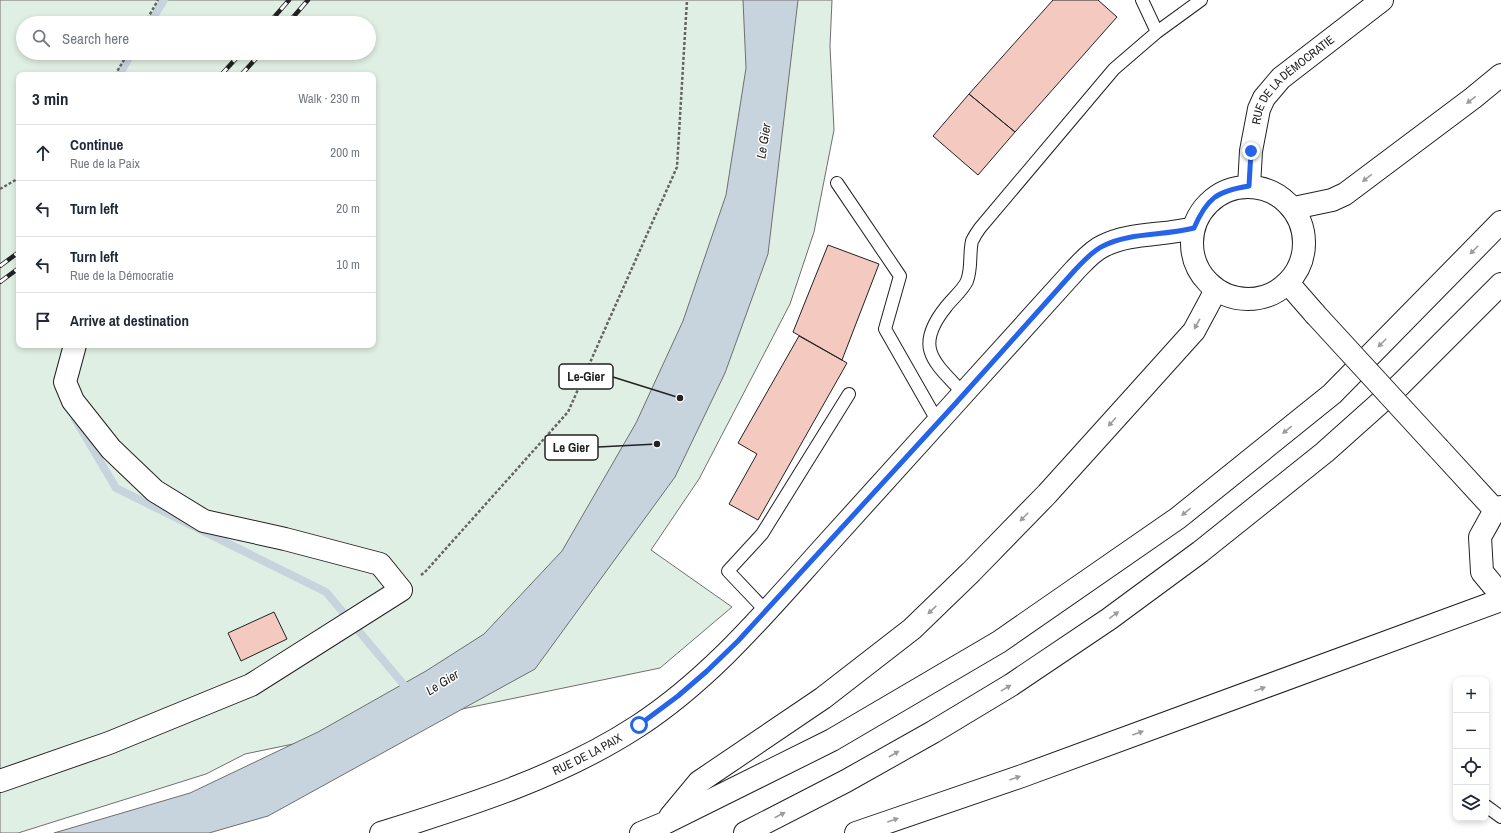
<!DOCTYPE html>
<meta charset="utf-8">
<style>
:root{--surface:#fff;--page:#f6f6f7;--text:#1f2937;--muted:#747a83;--line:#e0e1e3}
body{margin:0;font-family:"Archivo Narrow",sans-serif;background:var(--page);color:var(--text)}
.controls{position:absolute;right:12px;bottom:12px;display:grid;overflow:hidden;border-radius:8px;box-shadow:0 2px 6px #0003}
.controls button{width:36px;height:36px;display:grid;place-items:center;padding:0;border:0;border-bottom:1px solid var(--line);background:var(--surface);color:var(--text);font:20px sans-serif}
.stop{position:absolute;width:12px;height:12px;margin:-9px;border:3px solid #2563eb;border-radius:50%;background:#fff}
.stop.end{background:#2563eb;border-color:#fff;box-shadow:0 1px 4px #0008}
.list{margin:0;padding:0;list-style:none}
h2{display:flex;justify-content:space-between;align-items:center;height:52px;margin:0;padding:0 16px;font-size:17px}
h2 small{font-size:13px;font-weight:400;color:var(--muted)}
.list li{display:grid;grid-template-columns:26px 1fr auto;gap:12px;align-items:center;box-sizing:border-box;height:56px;padding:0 16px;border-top:1px solid var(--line)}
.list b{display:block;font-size:15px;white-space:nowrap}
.list p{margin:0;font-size:13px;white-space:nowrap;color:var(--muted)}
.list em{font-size:13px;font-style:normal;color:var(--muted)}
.icon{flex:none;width:22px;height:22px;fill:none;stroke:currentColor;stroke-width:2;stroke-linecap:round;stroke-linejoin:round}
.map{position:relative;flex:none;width:1501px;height:833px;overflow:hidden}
.search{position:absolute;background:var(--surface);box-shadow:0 2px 6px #0003;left:16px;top:16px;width:360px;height:44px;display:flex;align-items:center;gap:10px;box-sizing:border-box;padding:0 14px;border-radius:22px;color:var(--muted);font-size:15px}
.panel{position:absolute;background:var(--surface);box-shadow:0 2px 6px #0003;left:16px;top:72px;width:360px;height:276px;border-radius:8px}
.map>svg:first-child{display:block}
.green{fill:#e0efe3;stroke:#6f6f6f;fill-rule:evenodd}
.water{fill:#c7d3dd;stroke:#6f6f6f}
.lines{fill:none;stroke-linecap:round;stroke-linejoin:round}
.stream{stroke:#c7d3dd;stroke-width:8}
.building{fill:#f3c9c0;stroke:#222}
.lane-casing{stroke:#222;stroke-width:14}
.street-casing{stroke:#222;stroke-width:24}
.secondary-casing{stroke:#222;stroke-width:24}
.highway-casing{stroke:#222;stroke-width:24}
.path{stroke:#646464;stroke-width:2.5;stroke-dasharray:3 2;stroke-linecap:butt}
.lane{stroke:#fff;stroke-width:12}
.street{stroke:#fff;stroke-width:22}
.secondary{stroke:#fff;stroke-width:22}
.highway{stroke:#fff;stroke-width:22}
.rail-casing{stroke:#222;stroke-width:4.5}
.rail{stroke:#fff;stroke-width:3;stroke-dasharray:9;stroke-linecap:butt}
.secondary-bridge-casing{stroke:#222;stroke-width:24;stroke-linecap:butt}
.secondary-bridge{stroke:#fff;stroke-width:22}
.oneway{fill:#9c9c9c}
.route{stroke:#2563eb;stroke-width:5}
.labels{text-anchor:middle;stroke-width:3;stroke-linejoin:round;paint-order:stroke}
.street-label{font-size:12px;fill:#222;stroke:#fff}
.water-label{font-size:13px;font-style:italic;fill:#222;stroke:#fff}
.leader{fill:none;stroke:#222;stroke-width:1.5}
.callout-dot{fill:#222;stroke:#fff;stroke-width:1.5}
.callout{fill:#fff;stroke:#222;stroke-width:1.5}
.callout-label{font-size:13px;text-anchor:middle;font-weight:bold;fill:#222}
</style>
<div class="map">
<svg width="1501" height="833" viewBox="0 0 1501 833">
<rect width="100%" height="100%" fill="#fff"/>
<!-- green -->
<path class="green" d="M0,0H832L830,46L834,130L814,232L790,304L699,479L651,550L732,607L660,668L245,754L206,774L18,833H0ZM23,23H369V53H23ZM19,75H373V345H19Z"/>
<!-- water -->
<path class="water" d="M743,0H798L768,254L725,373L675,477L535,669L268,816L209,833H54L190,793L318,732L426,671L484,634L562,551L636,423L683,321L726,195L746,68Z"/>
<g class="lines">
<!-- stream -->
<path class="stream" d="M150,23L164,0
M119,75L132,53
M75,419L116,488L326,592L409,691"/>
</g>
<!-- building -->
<path class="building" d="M1053,0H1098L1117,17L1015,132L969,94Z
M969,94L1015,132L978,175L933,136Z
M828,245L879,264L842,360L793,332Z
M799,336L847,363L758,520L729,504L757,454L738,443Z
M274,612L287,639L241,661L228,633Z"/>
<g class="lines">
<!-- lane casing -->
<g class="lane-casing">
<path id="lane" d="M1142,0L1157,32
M837,183L900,276L885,329L938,422
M964,394C934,362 913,348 946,307C952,299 963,290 967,281C972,268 969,254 972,241C974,237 977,232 980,228L1114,69L1157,32L1201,0
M766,611L728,571L762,534L849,394
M1486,806L1501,817"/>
</g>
<!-- street casing -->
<g class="street-casing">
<g id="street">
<path id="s1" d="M1249,186L1251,151L1259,109L1264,98L1281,78L1382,0"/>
<path d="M0,781L109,743L251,685L401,590L380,564L285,539L204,521L155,491L111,449L73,401L65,382L75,345"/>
<path id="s2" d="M381,833C470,805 560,777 638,726C713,677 770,607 829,542C911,451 993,361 1075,270C1083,262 1092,251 1103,246C1130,232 1164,236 1193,228"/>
</g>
</g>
<!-- secondary casing -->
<g class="secondary-casing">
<path id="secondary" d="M1192 243a56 56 0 1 1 112 0a56 56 0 1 1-112 0Z
M1288,283L1315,314
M1439,449L1495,510
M1501,507L1495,510L1480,537L1482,572L1501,595"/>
</g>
<!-- highway casing -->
<g class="highway-casing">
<path id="highway" d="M1294,208L1332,200L1345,194L1473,98L1501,75
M670,817L699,782L823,698L912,629L971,572L1047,494L1131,401L1194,331L1216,290
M641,833L665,823L832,740L999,642L1178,518L1332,394L1501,222
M745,833L846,781L933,732L1011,685L1109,619L1200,552L1325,452L1400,385L1501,284
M856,833L1022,776L1501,600"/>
</g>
<!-- path -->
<path class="path" d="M145,23L158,0
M115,75L128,53
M0,189L19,178
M421,575L425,572L568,412L677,167L687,0"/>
<!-- lane -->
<use href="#lane" class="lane"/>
<!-- street -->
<use href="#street" class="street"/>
<!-- secondary -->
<use href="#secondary" class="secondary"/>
<!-- highway -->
<use href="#highway" class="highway"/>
<!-- rail casing -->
<g class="rail-casing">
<path id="rail" d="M269,23L289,0
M288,23L308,0
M221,75L241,53
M241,75L261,53
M0,266L19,252
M0,282L19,268"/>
</g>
<!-- rail -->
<use href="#rail" class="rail"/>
<!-- secondary-bridge casing -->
<g class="secondary-bridge-casing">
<path id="secondary-bridge" d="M1315,314L1439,449"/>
</g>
<!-- secondary-bridge -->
<use href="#secondary-bridge" class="secondary-bridge"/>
</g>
<!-- one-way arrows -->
<defs><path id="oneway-solid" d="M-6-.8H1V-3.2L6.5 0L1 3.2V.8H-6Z"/></defs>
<g class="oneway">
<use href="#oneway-solid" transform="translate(1471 100) rotate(142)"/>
<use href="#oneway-solid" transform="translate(1367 178) rotate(143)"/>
<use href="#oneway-solid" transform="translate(1474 250) rotate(135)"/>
<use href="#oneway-solid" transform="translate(1197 324) rotate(119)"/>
<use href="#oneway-solid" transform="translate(1382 343) rotate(135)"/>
<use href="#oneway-solid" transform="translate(1112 422) rotate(132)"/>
<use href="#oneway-solid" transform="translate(1287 430) rotate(141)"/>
<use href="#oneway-solid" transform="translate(1186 512) rotate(141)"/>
<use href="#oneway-solid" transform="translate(1024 517) rotate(134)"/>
<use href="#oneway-solid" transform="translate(932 610) rotate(136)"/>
<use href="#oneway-solid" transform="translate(1114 615) rotate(-36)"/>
<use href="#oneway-solid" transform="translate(1006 688) rotate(-31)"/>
<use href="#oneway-solid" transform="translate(1260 689) rotate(-20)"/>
<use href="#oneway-solid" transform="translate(1138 733) rotate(-20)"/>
<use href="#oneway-solid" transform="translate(894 754) rotate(-30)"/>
<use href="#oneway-solid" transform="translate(1015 778) rotate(-19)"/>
<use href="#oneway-solid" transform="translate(780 815) rotate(-27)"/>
<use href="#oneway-solid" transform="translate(893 820) rotate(-19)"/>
</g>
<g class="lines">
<!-- route -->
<path class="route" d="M639,725L678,696L707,671L738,641L955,404L1075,270C1083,262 1092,251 1103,246C1130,232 1164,236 1194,228C1207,198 1217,191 1249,186L1251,151"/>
</g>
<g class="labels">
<!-- street labels -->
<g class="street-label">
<text dy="4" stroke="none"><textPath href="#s1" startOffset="122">RUE DE LA DÉMOCRATIE</textPath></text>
<text dy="4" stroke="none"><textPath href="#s2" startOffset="221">RUE DE LA PAIX</textPath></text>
</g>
<!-- water labels -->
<g class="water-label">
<text transform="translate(763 141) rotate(-81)" y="5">Le Gier</text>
<text transform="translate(442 682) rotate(-32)" y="5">Le Gier</text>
</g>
</g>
<!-- callouts -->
<path class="leader" d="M680 398L613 377M657 444L598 447"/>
<g class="callout-dot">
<circle cx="680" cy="398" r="4"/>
<circle cx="657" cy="444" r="4"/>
</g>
<g class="callout">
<rect x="559" y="364" width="54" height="25" rx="4"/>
<rect x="545" y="435" width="53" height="25" rx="4"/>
</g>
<g class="callout-label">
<text x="586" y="381">Le-Gier</text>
<text x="571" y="452">Le Gier</text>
</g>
</svg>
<div class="controls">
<button>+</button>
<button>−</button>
<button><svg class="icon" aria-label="locate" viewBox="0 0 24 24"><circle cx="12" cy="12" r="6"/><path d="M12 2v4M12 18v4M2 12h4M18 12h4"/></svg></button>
<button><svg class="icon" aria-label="layers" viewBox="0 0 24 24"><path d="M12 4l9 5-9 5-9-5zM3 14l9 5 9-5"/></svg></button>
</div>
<div class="stop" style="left:639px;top:725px"></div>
<div class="stop end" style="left:1251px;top:151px"></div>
<div class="search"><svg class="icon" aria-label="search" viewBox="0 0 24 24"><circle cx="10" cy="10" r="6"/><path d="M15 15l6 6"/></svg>Search here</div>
<section class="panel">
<h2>3 min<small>Walk · 230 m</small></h2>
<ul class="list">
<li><svg class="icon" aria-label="ahead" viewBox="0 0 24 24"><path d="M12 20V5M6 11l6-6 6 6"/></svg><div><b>Continue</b><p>Rue de la Paix</p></div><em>200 m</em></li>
<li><svg class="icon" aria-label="left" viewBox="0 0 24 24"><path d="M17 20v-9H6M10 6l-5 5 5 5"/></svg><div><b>Turn left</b></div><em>20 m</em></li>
<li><svg class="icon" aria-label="left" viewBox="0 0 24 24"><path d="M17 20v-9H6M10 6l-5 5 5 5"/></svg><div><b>Turn left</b><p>Rue de la Démocratie</p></div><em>10 m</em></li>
<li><svg class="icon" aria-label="arrive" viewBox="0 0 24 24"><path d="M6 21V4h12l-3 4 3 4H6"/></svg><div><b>Arrive at destination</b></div></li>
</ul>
</section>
</div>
